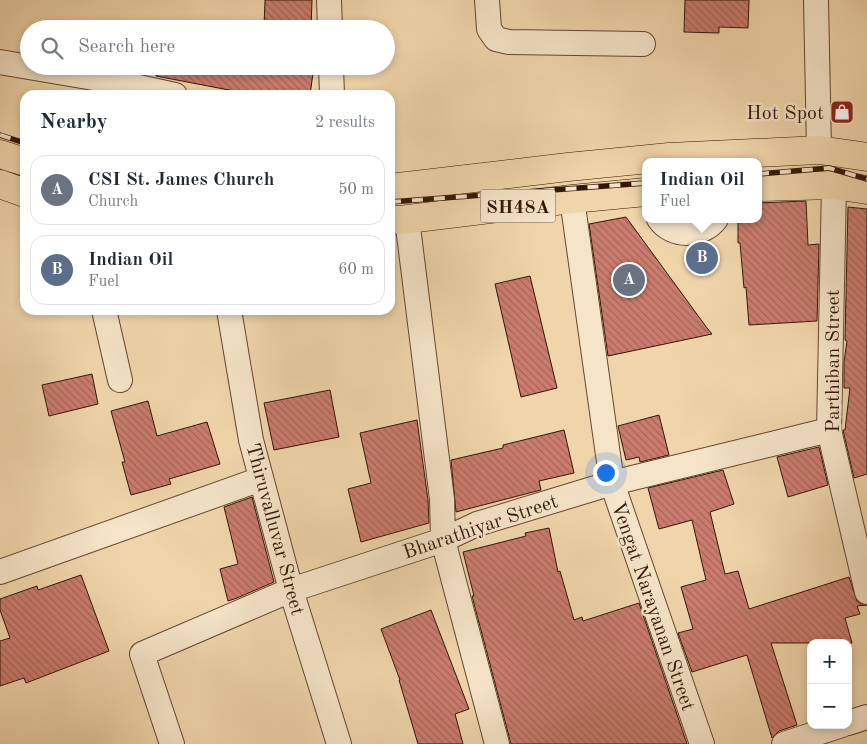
<!DOCTYPE html>
<meta charset="utf-8">
<style>
:root{--surface:#fff;--page:#f2f2f3;--text:#1f2937;--muted:#747a83;--line:#e0e1e3;--accent:#8f2418}
body{margin:0;font-family:"Old Standard TT",serif;background:var(--page);color:var(--text)}
.controls{position:absolute;right:15px;bottom:15px;display:grid;overflow:hidden;border-radius:10px;box-shadow:0 2px 8px #0003}
.controls button{width:45px;height:45px;display:grid;place-items:center;padding:0;border:0;border-bottom:1px solid var(--line);background:var(--surface);color:var(--text);font:25px sans-serif}
.you{position:absolute;left:605px;top:472px;width:18px;height:18px;margin:-12px;border:4px solid #fff;border-radius:50%;background:#1a73e8;box-shadow:0 0 0 8px #1a73e833}
.badge{display:grid;place-items:center;width:32px;height:32px;border-radius:50%;background:var(--accent);color:#fff;font-size:16px;font-weight:700}
.pin{position:absolute;translate:-50% -50%;border:2px solid #fff;box-shadow:0 1px 5px #0006}
.popup{position:absolute;left:642px;top:158px;width:120px;height:65px;box-sizing:border-box;display:grid;place-content:center;border-radius:10px;background:var(--surface);filter:drop-shadow(0 1px 4px #0005);font-size:16px;white-space:nowrap;color:var(--muted)}
.popup b{font-size:19px;color:var(--text)}
.popup::after{content:'';position:absolute;left:50%;top:100%;margin-left:-10px;border:10px solid transparent;border-top-color:var(--surface)}
.list{margin:0;padding:0;list-style:none}
h2{display:flex;justify-content:space-between;align-items:center;height:65px;margin:0;padding:0 20px;font-size:21px}
h2 small{font-size:16px;font-weight:400;color:var(--muted)}
.list li{display:grid;grid-template-columns:32px 1fr auto;gap:15px;align-items:center;box-sizing:border-box;height:70px;margin:0 10px 10px;padding:0 10px;border:1px solid var(--line);border-radius:15px}
.list b{display:block;font-size:19px;white-space:nowrap}
.list p{margin:0;font-size:16px;white-space:nowrap;color:var(--muted)}
.list em{font-size:16px;font-style:normal;color:var(--muted)}
.icon{flex:none;width:28px;height:28px;fill:none;stroke:currentColor;stroke-width:2;stroke-linecap:round;stroke-linejoin:round}
.map{position:relative;flex:none;width:867px;height:744px;overflow:hidden}
.search{position:absolute;background:var(--surface);box-shadow:0 2px 8px #0003;left:20px;top:20px;width:375px;height:55px;display:flex;align-items:center;gap:12px;box-sizing:border-box;padding:0 18px;border-radius:28px;color:var(--muted);font-size:19px}
.panel{position:absolute;background:var(--surface);box-shadow:0 2px 8px #0003;left:20px;top:90px;width:375px;height:225px;border-radius:15px}
.map>svg:first-child{display:block}
.building{fill:url(#building-back-hatch);stroke:#331607}
.lines{fill:none;stroke-linecap:round;stroke-linejoin:round}
.minor-casing{stroke:#624630;stroke-width:26}
.major-casing{stroke:#331607;stroke-width:29}
.minor{stroke:#f5e4c8;stroke-width:24}
.major{stroke:#f0d5ab;stroke-width:28}
.rail-casing{stroke:#331607;stroke-width:5.5}
.rail{stroke:#f5e4c8;stroke-width:4;stroke-dasharray:11;stroke-linecap:butt}
.labels{text-anchor:middle;stroke-width:5;stroke-linejoin:round;paint-order:stroke}
.shield{fill:#f5e4c8;stroke:#6d5441;stroke-width:1}
.shield-label{font-size:19px;font-weight:bold;fill:#331607}
.poi-label{font-size:20px;fill:#331607;stroke:#f5e4c8;text-anchor:end}
.street-label{font-size:20px;fill:#331607;stroke:#f5e4c8}
</style>
<div class="map">
<svg width="867" height="744" viewBox="0 0 867 744">
<defs>
<pattern id="building-back-hatch" width="6" height="6" patternUnits="userSpaceOnUse" patternTransform="scale(1.25)"><rect width="6" height="6" fill="#cb7c6e"/><path d="M-1 5l2 2M0 0l6 6M5-1l2 2" fill="none" stroke="#a56558"/></pattern>
</defs>
<rect width="100%" height="100%" fill="#f0d5ab"/>
<filter id="stains"><feTurbulence type="fractalNoise" baseFrequency=".004" numOctaves="4"/><feColorMatrix values="0 0 0 0 .2 0 0 0 0 .09 0 0 0 0 .02 0 0 0 .5 -.17"/></filter>
<radialGradient id="worn" r=".72"><stop offset=".6" stop-color="#630" stop-opacity="0"/><stop offset="1" stop-color="#630" stop-opacity=".3"/></radialGradient>
<!-- building -->
<path class="building" d="M265,0H312L311,29L264,27Z
M685,0H749L748,28L719,27V33L684,32Z
M157,66H314L310,95H255L156,76Z
M806,201L808,245L819,244L817,321L749,325L746,287L744,288L740,243H738V219H758V203Z
M848,207L867,209V474L854,478L843,430H845L850,388H844V362L847,341L845,340Z
M626,217L707,328L712,334L608,356L589,224Z
M530,276L557,388L521,397L495,284Z
M92,374L98,404L49,416L42,385Z
M330,390L339,437L274,450L264,403Z
M148,401L157,436L207,422L220,464L169,479L171,484L131,495L122,462H125L111,411Z
M659,415L669,455L640,462L639,457L626,460L618,426Z
M417,420L428,500L429,523L361,542L348,489L371,483L360,433Z
M564,430L574,473L539,481L541,490L456,512L451,460L503,448V445Z
M819,447L828,485L788,497L777,457Z
M723,470L734,504L710,512L725,574L738,571L749,609L849,577L857,601L863,605H867L857,606L860,614L845,618L852,643H771L797,725L779,731L772,738L747,655L692,672L678,633L693,629L681,587L706,580L692,520L659,529L648,488Z
M252,497L274,582L237,598L228,601L220,569L238,564L224,507Z
M549,528L558,572L560,571L574,620L582,617L583,621L639,603L687,744H511L472,596H474L463,552L526,536L525,533Z
M81,575L109,651L26,683L24,678L0,686V641L10,638L0,610V599L37,586L38,590Z
M431,610L469,709L455,714L463,744H418L399,680H400L381,629Z"/>
<g class="lines">
<!-- minor casing -->
<g class="minor-casing">
<path id="minor" d="M329,0L330,29
M487,0L489,29L496,39L509,42L643,44
M816,0L819,150
M0,62L111,81L175,95
M331,66L332,95
M834,185L829,430L867,592
M572,199L612,483L702,744
M407,219L442,499L443,540L497,744
M659,219C672,238 703,237 716,219
M104,310L120,380
M229,310L251,440L291,590L339,744
M0,572L261,479
M848,723L867,717
M172,744L142,654L291,590L443,540L477,524L612,483L829,430
M784,744L842,725"/>
</g>
<!-- major casing -->
<g class="major-casing">
<path id="major" d="M0,154L25,162
M0,184L25,193
M758,187L834,185L867,190
M390,188L568,167L669,157L819,150L867,157
M390,219L400,220L572,199L646,192"/>
</g>
<!-- minor -->
<use href="#minor" class="minor"/>
<!-- major -->
<use href="#major" class="major"/>
<!-- rail casing -->
<g class="rail-casing">
<path id="rail" d="M0,135L25,143
M758,174L829,168L867,179
M390,202L646,183"/>
</g>
<!-- rail -->
<use href="#rail" class="rail"/>
</g>
<!-- icons -->
<defs>
<g id="shop-square" transform="scale(1.25)"><rect x="-9" y="-9" width="18" height="18" rx="4" fill="#8f2418" stroke="#f5e4c8"/><path d="M-5-2.5h2.3a2.7 3.5 0 0 1 5.4 0H5L5.5 6h-11ZM-1.5-2.5h3a1.5 2.3 0 0 0-3 0Z" fill="#fff"/></g>
</defs>
<g fill-rule="evenodd">
<use href="#shop-square" x="842" y="112"/>
</g>
<g class="labels">
<!-- shield labels -->
<rect class="shield" x="480.5" y="189.5" width="75" height="33" rx="4"/>
<g class="shield-label">
<text x="518" y="213">SH48A</text>
</g>
<!-- poi labels -->
<g class="poi-label">
<text x="824" y="119">Hot Spot</text>
</g>
<!-- street labels -->
<g class="street-label">
<text transform="translate(832 361) rotate(-90)" y="7">Parthiban Street</text>
<text transform="translate(480 526) rotate(-19)" y="7">Bharathiyar Street</text>
<text transform="translate(276 529) rotate(75)" y="7">Thiruvalluvar Street</text>
<text transform="translate(654 606) rotate(71)" y="7">Vengat Narayanan Street</text>
</g>
</g>
<rect width="100%" height="100%" filter="url(#stains)"/>
<rect width="100%" height="100%" fill="url(#worn)"/>
</svg>
<div class="controls">
<button>+</button>
<button>−</button>
</div>
<div class="you"></div>
<div class="pin badge" style="left:629px;top:280px;background:#6b7280">A</div>
<div class="pin badge" style="left:702px;top:258px;background:#5c6f8a">B</div>
<div class="popup"><b>Indian Oil</b>Fuel</div>
<div class="search"><svg class="icon" aria-label="search" viewBox="0 0 24 24"><circle cx="10" cy="10" r="6"/><path d="M15 15l6 6"/></svg>Search here</div>
<section class="panel">
<h2>Nearby<small>2 results</small></h2>
<ul class="list">
<li><span class="badge" style="background:#6b7280">A</span><div><b>CSI St. James Church</b><p>Church</p></div><em>50 m</em></li>
<li><span class="badge" style="background:#5c6f8a">B</span><div><b>Indian Oil</b><p>Fuel</p></div><em>60 m</em></li>
</ul>
</section>
</div>
